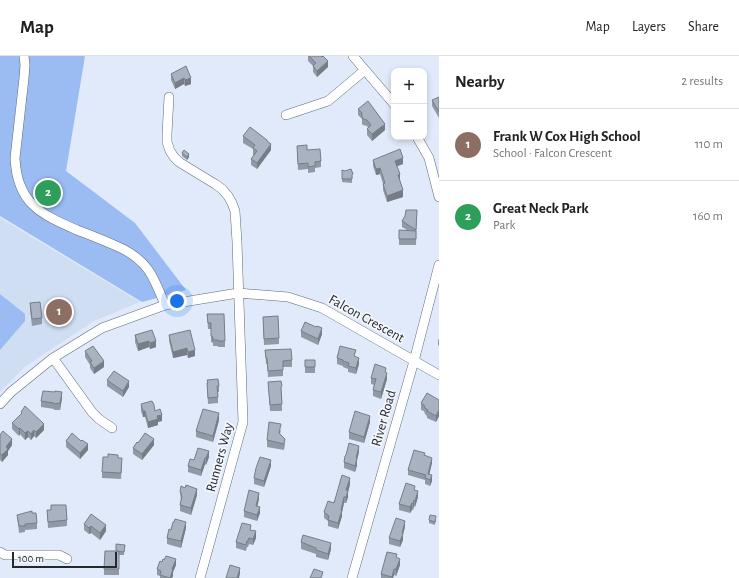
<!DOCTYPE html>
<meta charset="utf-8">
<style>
:root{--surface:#fff;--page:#f6f6f6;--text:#222;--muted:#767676;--line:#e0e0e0;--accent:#90620d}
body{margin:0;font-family:"Alegreya Sans",sans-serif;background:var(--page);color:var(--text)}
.controls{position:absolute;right:12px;top:12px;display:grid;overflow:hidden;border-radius:8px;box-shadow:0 2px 6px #0003}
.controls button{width:36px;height:36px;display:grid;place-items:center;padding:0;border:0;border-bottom:1px solid var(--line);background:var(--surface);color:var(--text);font:20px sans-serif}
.scale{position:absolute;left:12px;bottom:10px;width:105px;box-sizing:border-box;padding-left:4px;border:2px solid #25282e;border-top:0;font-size:11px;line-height:14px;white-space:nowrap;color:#25282e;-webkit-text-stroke:3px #f3f7fd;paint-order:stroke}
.you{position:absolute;left:177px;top:245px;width:14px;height:14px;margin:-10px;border:3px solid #fff;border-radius:50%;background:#1a73e8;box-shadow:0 0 0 6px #1a73e833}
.badge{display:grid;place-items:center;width:26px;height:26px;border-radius:50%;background:var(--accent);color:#fff;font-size:13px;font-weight:700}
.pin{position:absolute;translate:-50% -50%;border:2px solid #fff;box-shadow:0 1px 4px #0006}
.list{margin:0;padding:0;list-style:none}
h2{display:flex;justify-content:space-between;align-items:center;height:52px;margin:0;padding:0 16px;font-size:17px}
h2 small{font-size:13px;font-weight:400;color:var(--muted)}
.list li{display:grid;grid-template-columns:26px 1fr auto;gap:12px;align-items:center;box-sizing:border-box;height:72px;padding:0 16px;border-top:1px solid var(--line)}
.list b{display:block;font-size:15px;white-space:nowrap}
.list p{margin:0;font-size:13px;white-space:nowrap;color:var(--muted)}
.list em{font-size:13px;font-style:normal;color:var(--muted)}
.map{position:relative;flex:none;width:439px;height:522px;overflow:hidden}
header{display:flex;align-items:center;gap:24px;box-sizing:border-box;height:56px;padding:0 20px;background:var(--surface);border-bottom:1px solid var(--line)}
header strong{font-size:19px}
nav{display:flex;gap:22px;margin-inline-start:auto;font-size:14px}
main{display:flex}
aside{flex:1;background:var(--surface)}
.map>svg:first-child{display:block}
.built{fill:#d0def4}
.green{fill:#9abcf3}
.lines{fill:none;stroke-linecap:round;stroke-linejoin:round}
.minor-casing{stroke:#616976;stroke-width:10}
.minor{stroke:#fff;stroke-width:9}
.wall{fill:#9199a6}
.shaded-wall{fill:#767d87}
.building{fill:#a9b2c1;stroke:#767d87}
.labels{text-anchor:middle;stroke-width:3.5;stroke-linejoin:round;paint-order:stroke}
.street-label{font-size:14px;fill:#25282e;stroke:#f3f7fd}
</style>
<header>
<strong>Map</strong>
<nav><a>Map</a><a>Layers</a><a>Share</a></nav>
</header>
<main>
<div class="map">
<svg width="439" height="522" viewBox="0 0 439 522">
<rect width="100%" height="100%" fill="#e0eafa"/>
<!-- built -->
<path class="built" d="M0,162L140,246L94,265L26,310L0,336Z"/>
<!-- green -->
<path class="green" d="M0,0H85L66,115L135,167L186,234L142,246L0,160Z
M0,238L25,258V265L0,294Z"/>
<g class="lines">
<!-- minor casing -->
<g class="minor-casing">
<path id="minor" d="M24,0L25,9L24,22L15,102C17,147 40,158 77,174C93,180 108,186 123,193C150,207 154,223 165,249
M353,0L394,48
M169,41L167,78V86L170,95L174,101L179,106L215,128L222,133L228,140L232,147L235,155L237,186L243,366L200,522
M286,59L328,45L365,14
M417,81L429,102L439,141
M53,302L92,356L99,363L112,372
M0,348L11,336L53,302L102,272L165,249L238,237L288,241L322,252L439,319
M0,496L5,499H59L67,503
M352,522L414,305L439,209"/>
</g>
<!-- minor -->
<use href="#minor" class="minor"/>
</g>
<!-- wall -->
<path class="wall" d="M308,0H321L328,11L317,21L313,16V10L308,5Z
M186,10L191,28L185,30L184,28L175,33L171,24V18Z
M439,41V62L432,50V44Z
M358,53L385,74L372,85L367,79V73L368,72L367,70L363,69L362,68V63L358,59Z
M243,80L267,85L271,94L257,113L251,109V103L254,99H253V93L243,87Z
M297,90L307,94L321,105V111L315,112V116L308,117V113L298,114Z
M182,97L189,101L187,104L182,100Z
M373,104L403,108L397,110L403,141L387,146L383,134V128L380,118L376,119L373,110Z
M342,114L353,121L352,122V127L342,126Z
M417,154L416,189H399V174H407L402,171V165Z
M30,247L42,262V268L32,270L30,253Z
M207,258L225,285V291H218V290H213V287L211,286V273H208Z
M263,267L279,282V288L264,289Z
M301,275L322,278L318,289L301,281Z
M135,279L156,285V291L150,293L149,291L138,295L135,286Z
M169,279L195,300L188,302L187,299L173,302L169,285Z
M438,283L439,284V290L438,289Z
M265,294L292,304V311H283V320L268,321L267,308H266Z
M85,295L104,311L94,318L90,312V309L85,301Z
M355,301L359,308L356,318L348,316V313L343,311V310L337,308V302Z
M305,304H315V317H305Z
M386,317L387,323L381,343L373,340V334L374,329L371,328V322Z
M107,324L129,331L123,341L107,330Z
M268,326L282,336V355H270Z
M207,327L219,330V336H218V347L208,348L207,333Z
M62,342L60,354H54V353L41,351V345Z
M439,344V360L436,366L427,362V360L425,358L424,355L421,354V347Z
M141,348L155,355L162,365L158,366V369L148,372L145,361H143L141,355Z
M21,356L44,374L36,382L34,380L31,384L28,381L25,384L20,378L19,380L12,373V367L21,358Z
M219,364L213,386L196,381V375Z
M370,366L364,387L349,383V376Z
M281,374L280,378L285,389L284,394L267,391V384Z
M0,379L12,389L8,395V399L2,406L0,404Z
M66,385L88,394L80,403L66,391Z
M138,387L154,389L142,404L133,398V392Z
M359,396L357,403V409L355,416L344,412V406Z
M425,399L432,407L429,418L432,425L430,430L425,428V424L408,419V414Z
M108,401L118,402L122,408L121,423L102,422V416Z
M209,401L206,409L205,408L201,420L188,416V410L194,404Z
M271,410L264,431L254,428V422Z
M350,428L348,436V441L346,447H344L342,456V460L338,473L328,470V465L324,462V456Z
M415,434L418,441L415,451L414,450L413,454H412L410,457L399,454V448Z
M180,436L197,439L191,459L180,455V449L181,445Z
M259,443L257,451L260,457L257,465L244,461V455Z
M51,449L67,464V470L48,472L47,454H51Z
M32,457L37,467V473L25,474V476L19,477L17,459Z
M436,463L435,469L429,467V464Z
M84,468L106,475L100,484L91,477L89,478L84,474Z
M405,471L403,477V484L400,491L389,488V482Z
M186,472L181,492L167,488V482L171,474Z
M251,474L256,482L253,489L249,488L248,491H247L246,495L236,492V486Z
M301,486L331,493L328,504L316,501V498L301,493Z
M125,489L124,499H119V519H104V513L116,495Z
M397,502L400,509L396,520L394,519L393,522H381V518Z
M176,509L173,516V520L172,522H160V520L157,519V513Z"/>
<!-- shaded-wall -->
<path class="shaded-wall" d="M328,5V11L317,21V15Z
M184,22V28L175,33V27Z
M191,22V28L185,30V24Z
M385,68V74L372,85V78Z
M271,88V94L257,113V107Z
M189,98V101L187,104V101Z
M403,102V108L395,111V105Z
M380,112V118L376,119V113Z
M400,118V124L398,119Z
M403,134V141L387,146V140Z
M322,272V278L318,289V283Z
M149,285V291L138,295V288Z
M156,285V291L150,293V287Z
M187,292V299L173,302V296Z
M195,294V300L188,302V296Z
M359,302V308L356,318V312Z
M104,305V311L94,318V312Z
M387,317V323L381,343V336Z
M129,325V331L123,341V335Z
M62,336V342L60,354V347Z
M439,354V360L436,366V360Z
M143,355H145V361H143Z
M219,357V364L213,386V380Z
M162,359V365L158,366V369L148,372V366L157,360Z
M370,360V366L364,387V381Z
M44,368V374L36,382V376Z
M20,372V378L19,380V373Z
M34,374V380L31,384V378Z
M28,375V381L25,384V377Z
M12,383V389L8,395V399L2,406V399L6,391Z
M154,383V389L142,404V398Z
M88,388V394L80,403V397Z
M359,390V396L356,408V402Z
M209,395V401L206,409V402Z
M205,402V408L201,420V414Z
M432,402V407L428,424V418Z
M357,403V409L355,416V410Z
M271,404V410L264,431V425Z
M432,419V425L430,430V424Z
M350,422V428L348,436V441L346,447V434Z
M197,433V439L191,459V452Z
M418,435V441L415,451V445Z
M259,437V443L256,456V450Z
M344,441V447L342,456V460L338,473V467Z
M414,444V450L413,454V448Z
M412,447V454L410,457V451Z
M260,451V457L257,465V459Z
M405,465V471L403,479V478V484L400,491V485Z
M186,466V472L181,492V485Z
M106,469V475L100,484V477Z
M91,470V477L89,478V472Z
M256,475V482L253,489V483Z
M331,487V493L328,504V498Z
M176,503V509L173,516V520L172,522H170L172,516V513Z
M400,503V509L396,520V513Z
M240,512V518L239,522H237Z
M394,513V519L393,522H392Z"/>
<!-- building -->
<path class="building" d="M309,0H321L322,1L323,0L328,5L317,15L313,10L316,7Z
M186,10L191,22L185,24L184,22L175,27L171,18Z
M439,41V56L432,44Z
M368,45L385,68L372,78L367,73L371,69L367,64L363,63L362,61V57L358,53Z
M250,71L267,84V85L271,88L257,107L251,103L257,95L253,92L255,89L243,80Z
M307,89V94L320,93L321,105L315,106V110L308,111V107L298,108L297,90Z
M400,93L403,102L395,105L400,118L398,119L403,134L387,140L383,128L385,127L380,112L376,113L373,104Z
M184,94L189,98L187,101L182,97Z
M351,113L353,118L352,119V123H342V114L345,115Z
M406,154H417L416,174L402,165L405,160Z
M399,174L416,175V183H399Z
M40,246L42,262L32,263L30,247Z
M207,258H224L225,285H218V284H213V281L211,280V267H208Z
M278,260L279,282L264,283L263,261Z
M305,266L316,271L317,270L322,272L318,283L301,275Z
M152,274L156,285L150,287L149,285L138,288L135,279Z
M190,274L195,294L188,296L187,292L173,296L169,279Z
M93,290L104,305L94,312L90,306L92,305L85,295Z
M340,290L356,294L354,300L359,302L356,312L348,310L349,307L343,305V304L337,302Z
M291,293L292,304L283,305V314L268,315L267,302H266L265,294Z
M305,304H315V311H305Z
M375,308L386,312L385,316L387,317L381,336L373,334L376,323L371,322Z
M114,315L129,325L123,335L107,324Z
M218,323L219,330H217L218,341L208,342L207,327H208L207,324Z
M281,325L282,330L281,331L282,348L270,349L268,326Z
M43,335L55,336V335L62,336L60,347L54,348V347L41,345Z
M427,337L439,344V354L436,360L427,355L428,354L425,352L424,349L421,347Z
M152,345L154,349L155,355L160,353L162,359L157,360L158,363L148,366L145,355H143L141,348Z
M25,350L44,368L36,376L34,374L31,378L28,375L25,377L20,372L19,373L12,367L22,357L21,356Z
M203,353L219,357L213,380L196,375Z
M355,355L370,360L364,381L349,376Z
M269,366L281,368L279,377L285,383L284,388L267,384Z
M3,375L12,383L6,391L8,393L2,399L0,398V379Z
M72,377L81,385L82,384L88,388L80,397L66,385Z
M145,377L154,383L142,398L133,392L137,386L138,387Z
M349,387L359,390L356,402L357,403L355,410L344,406L345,400L346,399Z
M198,392L209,395L206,402H205L201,414L188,410L190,403L194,404Z
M414,394L425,397L424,399L432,402L428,418L432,419L430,424L425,422L426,419L408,414Z
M108,398L118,399V402H122L121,417L102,416L103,401H108Z
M260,401L271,404L264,425L254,422L256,412Z
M342,419L350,422L346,434L348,435L346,441H344L341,454H342L338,467L328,464L329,460L324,456L328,445L334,447Z
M406,427L415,430L414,434L418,435L415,445L414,444L413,448L412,447L410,451L399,448Z
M186,429L197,433L191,452L180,449L182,440L181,439V436H180L181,430L185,432Z
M249,434L259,437L256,450L260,451L257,459L244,455Z
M51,449H66L67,464L48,466L47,454H51Z
M32,455V457H36L37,467L25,468V470H19L17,459Z
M91,458L106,469L100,477L91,470L89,472L84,468Z
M430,459L436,460L435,466L429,464Z
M396,462L405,465L402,477L403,478L400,485L389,482Z
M175,463L186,466L181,485L167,482L169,473L171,474L173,466H174Z
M242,467L251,469L250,474L256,475L253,483L249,482L248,485H247L246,489L236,486Z
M303,479L331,487L328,498L316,494V492L301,486Z
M116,488L125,489L124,496L116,495Z
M105,495H119V513H104Z
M387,496L397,498L396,501L400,503L396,513H394L392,521L381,518Z
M166,500L176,503L172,513H173L170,522L160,519L161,515L157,513L160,505L162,506L163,503L164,504Z
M230,509L240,512L237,522H226Z
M314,513L323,516L321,522H310Z"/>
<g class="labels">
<!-- street labels -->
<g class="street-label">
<text transform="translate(367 262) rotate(29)" y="5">Falcon Crescent</text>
<text transform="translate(383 362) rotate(-74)" y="5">River Road</text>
<text transform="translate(219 401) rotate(-75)" y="5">Runners Way</text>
</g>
</g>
</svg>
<div class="controls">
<button>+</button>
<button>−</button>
</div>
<div class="scale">100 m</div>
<div class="you"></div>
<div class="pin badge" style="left:59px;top:256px;background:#8d6e63">1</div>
<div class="pin badge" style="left:48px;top:137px;background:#2e9e5b">2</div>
</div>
<aside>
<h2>Nearby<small>2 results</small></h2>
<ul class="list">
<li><span class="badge" style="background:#8d6e63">1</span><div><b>Frank W Cox High School</b><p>School · Falcon Crescent</p></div><em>110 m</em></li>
<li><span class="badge" style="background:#2e9e5b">2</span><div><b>Great Neck Park</b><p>Park</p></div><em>160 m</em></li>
</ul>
</aside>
</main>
